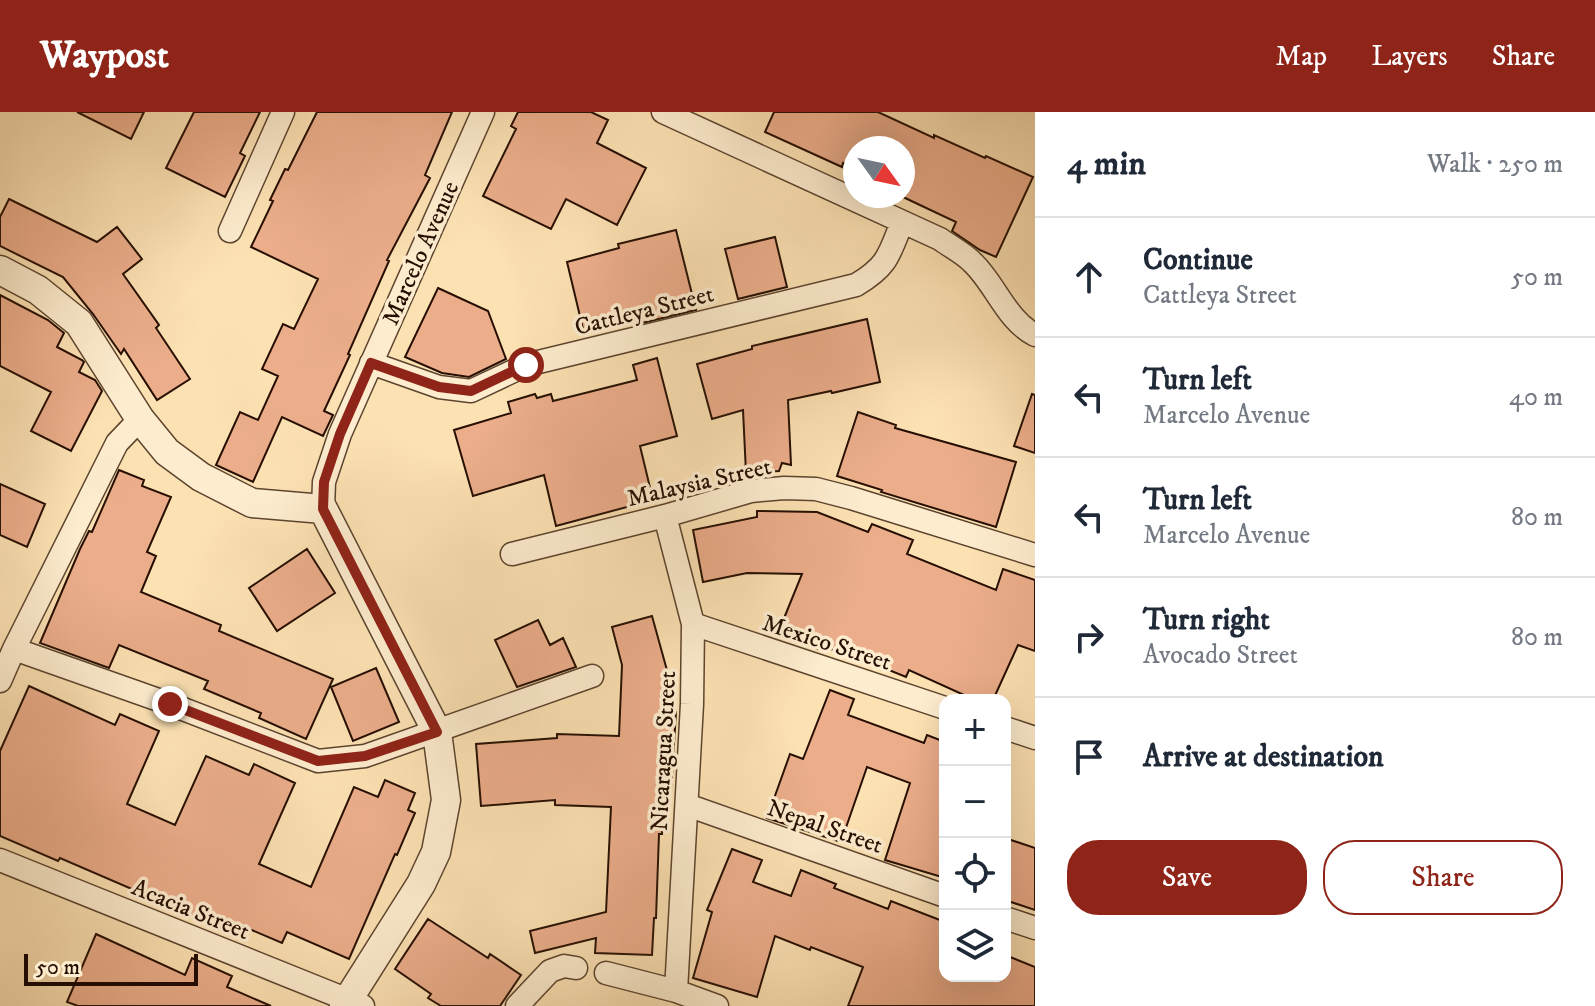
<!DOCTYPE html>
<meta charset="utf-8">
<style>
:root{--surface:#fff;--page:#f6f6f7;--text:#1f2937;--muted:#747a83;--line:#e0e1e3;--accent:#8f2418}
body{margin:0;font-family:"IM FELL DW Pica",serif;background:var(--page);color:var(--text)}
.controls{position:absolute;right:24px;bottom:24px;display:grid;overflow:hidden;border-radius:16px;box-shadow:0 8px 32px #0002}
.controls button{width:72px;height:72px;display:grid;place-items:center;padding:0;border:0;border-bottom:2px solid var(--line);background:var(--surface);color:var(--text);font:40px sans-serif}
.compass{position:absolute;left:843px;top:24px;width:72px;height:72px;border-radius:50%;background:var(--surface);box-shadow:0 8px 32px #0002;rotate:123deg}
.scale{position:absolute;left:24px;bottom:20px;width:174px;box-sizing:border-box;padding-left:8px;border:4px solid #260f02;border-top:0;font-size:22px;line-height:28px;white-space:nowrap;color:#260f02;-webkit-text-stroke:6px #fdecce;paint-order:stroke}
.stop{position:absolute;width:24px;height:24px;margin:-18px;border:6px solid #8f2418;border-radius:50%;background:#fff}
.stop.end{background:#8f2418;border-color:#fff;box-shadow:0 2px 8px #0008}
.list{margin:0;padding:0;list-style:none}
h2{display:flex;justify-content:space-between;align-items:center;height:104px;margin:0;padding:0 32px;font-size:34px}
h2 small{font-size:26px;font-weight:400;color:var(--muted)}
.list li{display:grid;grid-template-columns:52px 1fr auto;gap:24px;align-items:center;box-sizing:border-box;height:120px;padding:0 32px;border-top:2px solid var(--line)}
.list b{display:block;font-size:30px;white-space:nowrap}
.list p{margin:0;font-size:26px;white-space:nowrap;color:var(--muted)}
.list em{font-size:26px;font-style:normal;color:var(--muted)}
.actions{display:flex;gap:16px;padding:24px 32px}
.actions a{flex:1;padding:18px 0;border:2px solid var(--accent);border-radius:32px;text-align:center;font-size:28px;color:var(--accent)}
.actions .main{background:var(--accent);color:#fff}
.icon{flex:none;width:44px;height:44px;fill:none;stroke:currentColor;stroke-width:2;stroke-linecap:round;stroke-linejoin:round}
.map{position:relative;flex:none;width:1035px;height:894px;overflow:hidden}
header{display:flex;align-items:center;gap:48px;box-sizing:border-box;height:112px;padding:0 40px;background:var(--accent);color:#fff}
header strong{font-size:38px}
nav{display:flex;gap:44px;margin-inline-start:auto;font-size:28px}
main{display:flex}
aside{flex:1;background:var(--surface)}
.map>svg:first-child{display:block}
.building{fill:#ebad8a;stroke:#260f02;stroke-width:2}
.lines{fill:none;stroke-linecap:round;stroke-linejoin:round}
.minor-casing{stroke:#5c442e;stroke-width:25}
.tertiary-casing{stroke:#5c442e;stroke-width:31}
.minor{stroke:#fdecce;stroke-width:22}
.tertiary{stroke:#fdecce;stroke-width:28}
.route{stroke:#8f2418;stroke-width:10}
.labels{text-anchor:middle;stroke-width:7;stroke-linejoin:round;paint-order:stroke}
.street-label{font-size:24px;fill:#260f02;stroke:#fdecce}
</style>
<header>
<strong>Waypost</strong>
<nav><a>Map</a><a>Layers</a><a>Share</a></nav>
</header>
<main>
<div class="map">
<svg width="1035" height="894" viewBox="0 0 1035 894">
<rect width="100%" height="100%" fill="#fce1b3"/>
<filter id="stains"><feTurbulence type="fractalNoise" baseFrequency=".0025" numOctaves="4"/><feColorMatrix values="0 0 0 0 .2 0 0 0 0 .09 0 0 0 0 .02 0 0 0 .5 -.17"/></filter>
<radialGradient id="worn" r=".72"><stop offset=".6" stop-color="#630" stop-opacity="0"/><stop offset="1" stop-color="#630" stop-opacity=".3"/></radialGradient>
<!-- building -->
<path class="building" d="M77,0H144L131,27Z
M194,0H260L240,41L245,44L225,85L166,56Z
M317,0H452L425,63L430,66L387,148L389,149L348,242L350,243L324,299L333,303L323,324L282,305L253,370L216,353L240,300L258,308L278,264L262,257L283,212L294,217L318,167L251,135L273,89L270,88L285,57L288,58Z
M518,0H591L608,8L597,31L646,56L617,113L566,87L551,117L483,84L516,17L511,14Z
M774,0H878L934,26V23L985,46L986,44L1033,65L996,145L980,138L952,119L956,110L903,85V36H855V57L843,51L842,55L765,20Z
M9,87L97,130L117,115L142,147L123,162L159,213L156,216L190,267L157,288L124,237L121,242L93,202L63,165L0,134V105Z
M676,118L696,198L638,212L637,208L584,221L567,150L619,136L618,132Z
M775,125L787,175L738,187L725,137Z
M438,176L488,199L506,247L469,265L442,261L405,245Z
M0,183L48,208L64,221L57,235L82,248L84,250L79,260L95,268L102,279L71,339L31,319L51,280L0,254Z
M867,207L880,270L832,281L831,279L788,288L791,353L782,351L779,359L746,361L743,298L712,307L697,252L752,237V234Z
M657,246L677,324L640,334L653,388L556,414L544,363L473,384L454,318L511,301L508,290L535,282L537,286L551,282L553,289L637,268L633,253Z
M1032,282L1035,283V341L1014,334Z
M858,300L896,313L895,316L1016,350L996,415L881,380L882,378L837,364Z
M119,358L144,368L142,374L171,385L147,440L156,444L141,480L221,513L219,519L333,567L306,627L259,606L261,601L204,577L208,569L119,533L109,556L40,531L80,437L89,419L92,420Z
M0,372L45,392L27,435L0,423Z
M757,399L817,400L868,420L872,412L913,428L907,442L996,478L1003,457L1035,468V539L1018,533L993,588H975L909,558L906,565L862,547L861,550L819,532L817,537L778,521L802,462L747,461L703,470L693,418L757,405Z
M307,437L335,481L277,519L249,476Z
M652,504L668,562H672L670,600H676L671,680H664L662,722H659L656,806H654L652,843L595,841L596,826L535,841L530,819L606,800L611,695L555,693V688L481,694L476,632L557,626V622L619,624L622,553L612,515Z
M538,508L550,533L563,526L576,555L517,575L495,528Z
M376,556L399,610L353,629L331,575Z
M29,574L115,613L120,602L159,619L127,692L175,713L206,644L249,663L254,652L295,671L259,752L311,775L354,675L378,685L385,668L415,681L408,698L415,701L397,743L395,742L349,847L287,820L282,831L240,813L236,822L60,746L58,749L0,724V639Z
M830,578L854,587L848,603L924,631L927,623L945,630V766L885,748L910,671L867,655L841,730L767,706L790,642L803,647Z
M1005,726L1035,736V798L1005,788Z
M732,737L762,748L753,770L791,784L801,758L836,772L834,776L888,797L891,789L945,810V864H1005V843L1035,855V894H848L863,855L811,835L810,838L775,824L757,885L693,866L712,800L707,798Z
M428,807L488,846L490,842L521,863L500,894H441L428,886L431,882L395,857Z
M96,822L185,863L192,846L232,864L227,875L271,894H78L67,890Z"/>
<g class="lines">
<!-- minor casing -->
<g class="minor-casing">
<path id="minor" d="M663,0L940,127C951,135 963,141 972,150C995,171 1006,208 1035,223
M230,119L283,0
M371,251L439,275L471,279L526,253L856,173C888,154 889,143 902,110
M323,397L324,370L340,322L483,0
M665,404L693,512L692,592L676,879
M512,442L665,404L751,379L784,376L816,377L851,386L1035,443
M693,512L945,596
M14,537L170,592L318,649L365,644L592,564
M0,569L14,537L117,331L140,307
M1005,616L1035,626
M687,693L945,784
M0,748L363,894
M1005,806L1035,816
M606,861L676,879L717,894
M517,894L550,859L564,854L576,856"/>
</g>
<!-- tertiary casing -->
<g class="tertiary-casing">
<path id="tertiary" d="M0,158L38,178L79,211L140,307L167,340L201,365L252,391L323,397L437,620L446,688L436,740L421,772L344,894"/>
</g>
<!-- minor -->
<use href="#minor" class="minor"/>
<!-- tertiary -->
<use href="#tertiary" class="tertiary"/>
</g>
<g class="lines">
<!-- route -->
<path class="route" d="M170,592L318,649L365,644L437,620L323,397L324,370L340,322L371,251L439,275L471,279L526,253"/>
</g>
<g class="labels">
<!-- street labels -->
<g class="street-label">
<text transform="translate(420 141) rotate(-66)" y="8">Marcelo Avenue</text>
<text transform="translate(644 198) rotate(-14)" y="8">Cattleya Street</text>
<text transform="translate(699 370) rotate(-13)" y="8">Malaysia Street</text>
<text transform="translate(827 530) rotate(18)" y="8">Mexico Street</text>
<text transform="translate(663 639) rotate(-87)" y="8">Nicaragua Street</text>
<text transform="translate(825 714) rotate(19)" y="8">Nepal Street</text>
<text transform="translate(191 797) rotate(22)" y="8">Acacia Street</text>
</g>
</g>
<rect width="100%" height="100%" filter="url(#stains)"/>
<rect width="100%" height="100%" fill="url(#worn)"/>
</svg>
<div class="controls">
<button>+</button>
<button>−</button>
<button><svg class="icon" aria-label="locate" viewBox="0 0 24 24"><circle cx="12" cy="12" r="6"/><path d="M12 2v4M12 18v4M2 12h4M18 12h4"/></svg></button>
<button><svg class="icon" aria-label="layers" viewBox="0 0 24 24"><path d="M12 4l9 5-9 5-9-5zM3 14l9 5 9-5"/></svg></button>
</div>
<svg class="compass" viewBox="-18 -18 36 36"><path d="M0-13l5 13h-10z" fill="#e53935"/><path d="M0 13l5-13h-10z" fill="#747a83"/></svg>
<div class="scale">50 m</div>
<div class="stop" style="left:526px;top:253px"></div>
<div class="stop end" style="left:170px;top:592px"></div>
</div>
<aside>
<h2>4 min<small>Walk · 250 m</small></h2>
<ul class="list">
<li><svg class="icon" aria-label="ahead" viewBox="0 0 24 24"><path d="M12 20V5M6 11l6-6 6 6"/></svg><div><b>Continue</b><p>Cattleya Street</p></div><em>50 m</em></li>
<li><svg class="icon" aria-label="left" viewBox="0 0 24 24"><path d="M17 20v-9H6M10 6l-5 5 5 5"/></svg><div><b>Turn left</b><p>Marcelo Avenue</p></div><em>40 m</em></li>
<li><svg class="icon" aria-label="left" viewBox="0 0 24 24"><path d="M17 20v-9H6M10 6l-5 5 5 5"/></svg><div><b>Turn left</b><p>Marcelo Avenue</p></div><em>80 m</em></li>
<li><svg class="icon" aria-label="right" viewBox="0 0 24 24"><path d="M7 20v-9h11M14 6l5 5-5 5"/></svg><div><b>Turn right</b><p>Avocado Street</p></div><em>80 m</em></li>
<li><svg class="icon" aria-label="arrive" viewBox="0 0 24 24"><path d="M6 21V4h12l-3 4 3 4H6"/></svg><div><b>Arrive at destination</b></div></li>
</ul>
<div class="actions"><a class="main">Save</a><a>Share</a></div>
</aside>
</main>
